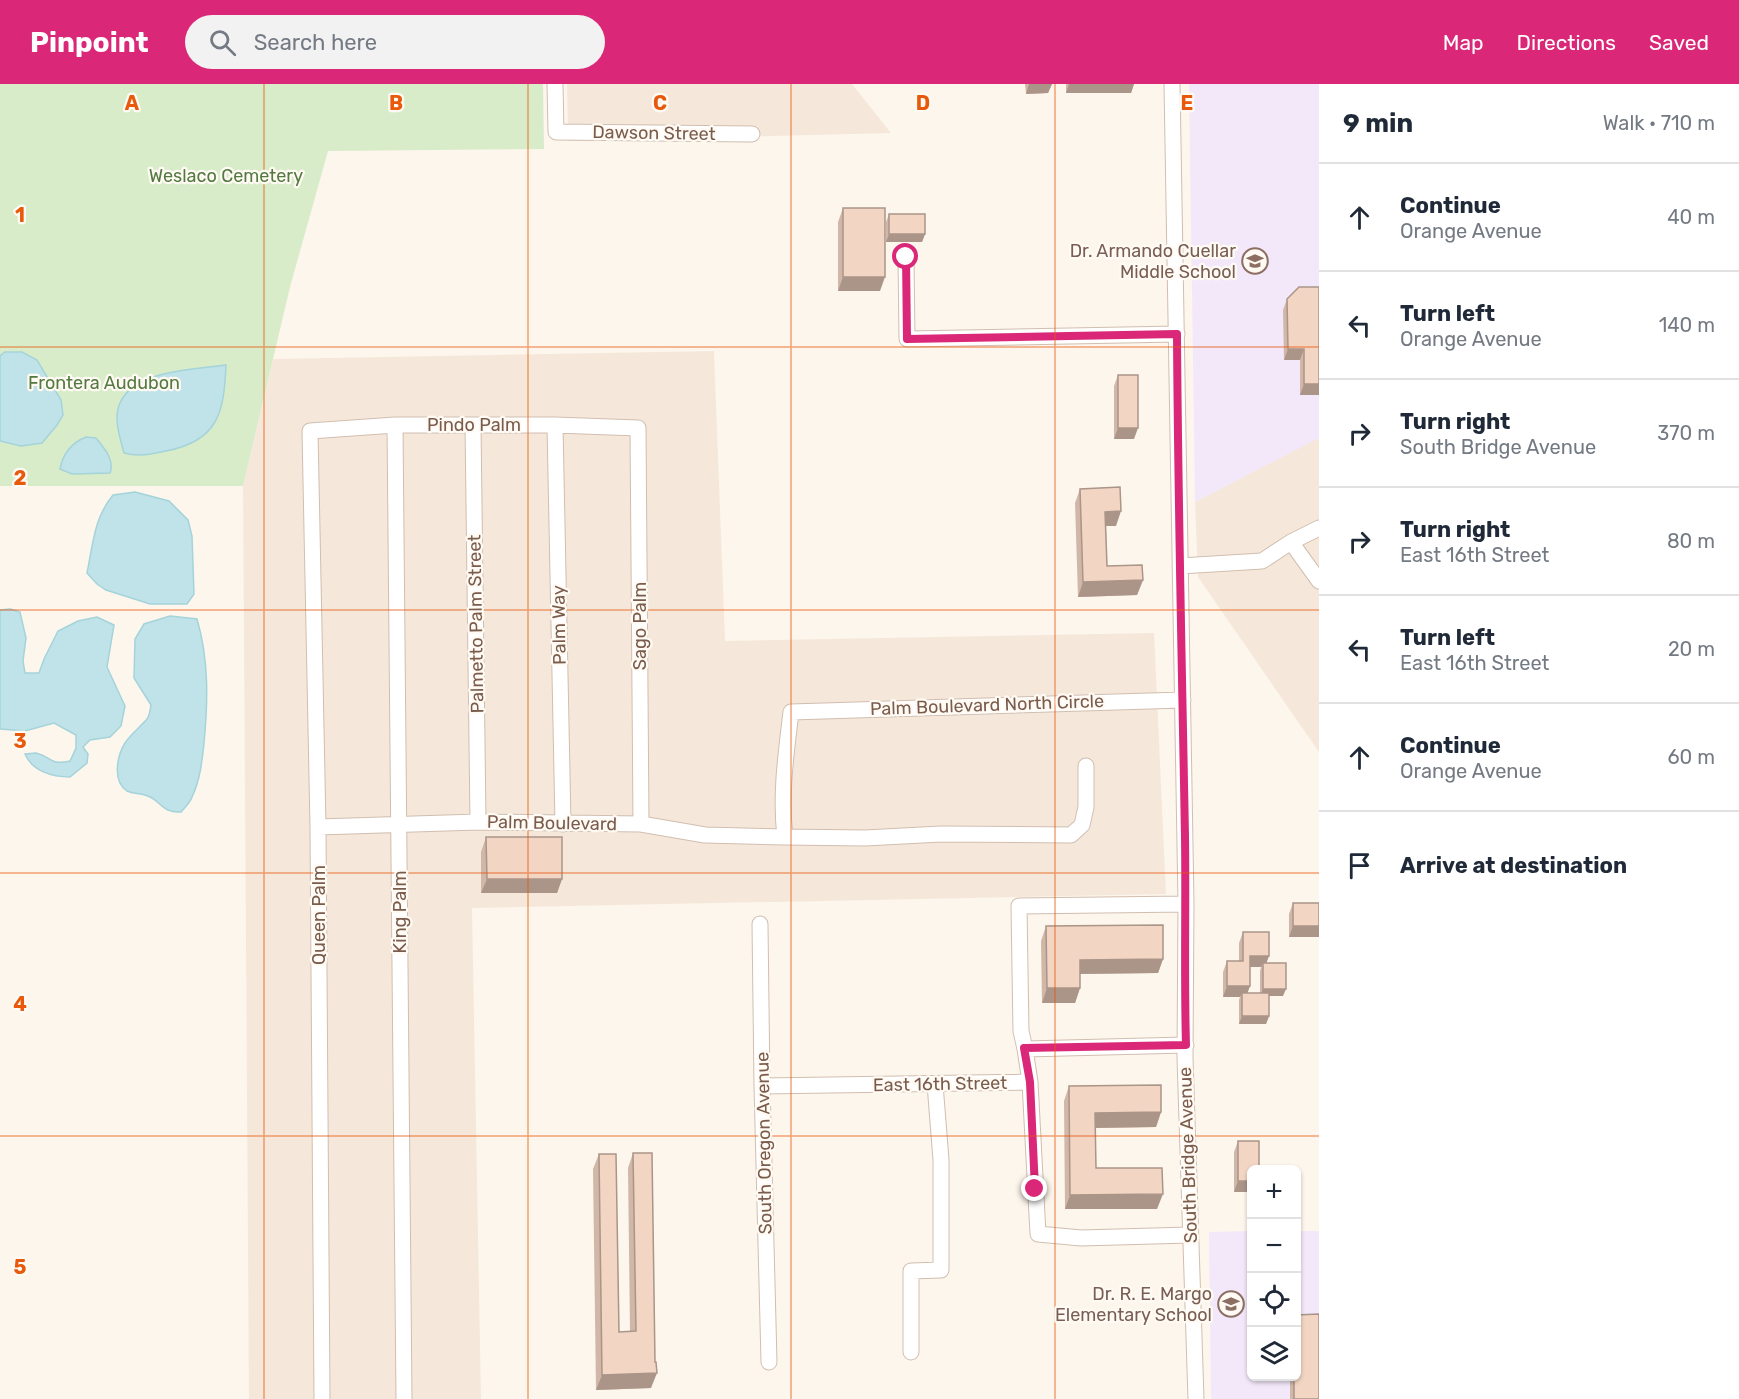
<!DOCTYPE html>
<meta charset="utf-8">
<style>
:root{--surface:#fff;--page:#f2f2f3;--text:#1f2937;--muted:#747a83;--line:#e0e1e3;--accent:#db2777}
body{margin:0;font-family:Rubik,sans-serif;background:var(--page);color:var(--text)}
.controls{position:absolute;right:18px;bottom:18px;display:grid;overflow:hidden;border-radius:9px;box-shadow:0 2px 4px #0004}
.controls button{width:54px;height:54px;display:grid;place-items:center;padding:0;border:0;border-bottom:2px solid var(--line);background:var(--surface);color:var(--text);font:30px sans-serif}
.stop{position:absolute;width:18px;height:18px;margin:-14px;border:4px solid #db2777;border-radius:50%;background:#fff}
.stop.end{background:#db2777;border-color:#fff;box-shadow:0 2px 6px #0008}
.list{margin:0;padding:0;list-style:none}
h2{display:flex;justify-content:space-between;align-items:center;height:78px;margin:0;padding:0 24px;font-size:26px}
h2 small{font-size:20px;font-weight:400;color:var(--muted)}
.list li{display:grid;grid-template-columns:39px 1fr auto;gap:18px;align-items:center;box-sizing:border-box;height:108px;padding:0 24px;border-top:2px solid var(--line)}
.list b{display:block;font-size:22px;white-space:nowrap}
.list p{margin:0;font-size:20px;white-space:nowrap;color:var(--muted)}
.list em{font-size:20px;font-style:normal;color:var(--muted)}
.icon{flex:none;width:33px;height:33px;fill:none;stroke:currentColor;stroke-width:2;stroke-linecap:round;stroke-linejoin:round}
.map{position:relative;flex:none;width:1319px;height:1315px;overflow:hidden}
header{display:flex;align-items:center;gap:36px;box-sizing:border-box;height:84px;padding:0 30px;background:var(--accent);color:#fff}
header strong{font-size:28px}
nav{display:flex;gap:33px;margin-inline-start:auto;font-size:21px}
.search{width:420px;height:54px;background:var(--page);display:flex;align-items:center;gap:15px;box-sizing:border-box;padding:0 21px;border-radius:33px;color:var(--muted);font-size:22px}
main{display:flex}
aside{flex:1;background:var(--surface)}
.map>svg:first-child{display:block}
.residential{fill:#f5e8da}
.education{fill:#f3e8fa}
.green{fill:#d8ecc9}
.water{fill:#bfe3e8;stroke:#a5d3da;stroke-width:1.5}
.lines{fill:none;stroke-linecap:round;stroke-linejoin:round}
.minor-casing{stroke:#d1beb0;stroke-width:17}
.minor{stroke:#fff;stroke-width:15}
.wall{fill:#d1b7a8;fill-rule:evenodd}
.shaded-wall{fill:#aa9588}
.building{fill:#f3d5c3;stroke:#aa9588;stroke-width:1.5}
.route{stroke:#db2777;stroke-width:8}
.grid{fill:none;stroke:#e8590c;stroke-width:1.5;stroke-opacity:0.55}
.labels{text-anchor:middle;stroke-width:4.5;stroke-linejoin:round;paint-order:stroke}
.street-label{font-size:18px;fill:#7a5c4d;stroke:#fffaf3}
.park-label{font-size:18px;fill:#537a41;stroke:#fffaf3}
.education-label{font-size:18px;fill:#785e54;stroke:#fffaf3;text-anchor:end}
.grid-label{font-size:20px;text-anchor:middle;font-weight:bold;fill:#e8590c;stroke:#fffaf3;stroke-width:4.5;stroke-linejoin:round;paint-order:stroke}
</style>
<header>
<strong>Pinpoint</strong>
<div class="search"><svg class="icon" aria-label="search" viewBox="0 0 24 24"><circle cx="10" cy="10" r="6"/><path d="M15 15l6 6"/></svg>Search here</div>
<nav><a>Map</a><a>Directions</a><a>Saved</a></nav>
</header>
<main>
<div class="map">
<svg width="1319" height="1315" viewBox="0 0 1319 1315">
<rect width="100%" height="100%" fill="#fdf6ec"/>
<!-- residential -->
<path class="residential" d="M567,0H852L891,49L568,57Z
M714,267L725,557L1154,549L1166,810L472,824L481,1315H249L243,402L273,275Z
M1319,353V668L1198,493L1195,418Z"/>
<!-- education -->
<path class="education" d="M1189,0H1319V354L1195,418Z
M1251,1147L1252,1292H1296L1297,1147H1319V1315H1211L1209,1148Z"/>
<!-- green -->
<path class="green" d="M0,0H543L544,65L328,67L290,203L243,402H0Z"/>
<!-- water -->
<path class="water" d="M5,268H22L37,276L61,316L63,331L57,341L42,359L21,362L0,357V272Z
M226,281C224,329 218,357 166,367C152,370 139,373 124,369C120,354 113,334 120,319C134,286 196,285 226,281Z
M86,353L96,354C104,364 115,376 110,389L72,390L60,385C63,369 71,359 86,353Z
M135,408L169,417L188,436L192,452L194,510L187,520H150L106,506L97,500L87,489C93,460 94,434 113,411Z
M10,525L20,528L26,554L23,577L25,589H39L44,575L58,547L78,537L97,533L114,541L107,583L125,622L121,642L110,653L90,656L83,663L88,670L87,679L70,693C52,693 32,687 25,670C29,670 32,669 36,669C51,672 49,682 70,677L76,664V651L54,639L25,647L0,645V526Z
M170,532L197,535C209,576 208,617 204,659C202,678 200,696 192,713C190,719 185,723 181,728C160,729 161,715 145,711C138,709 133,710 127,707C112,697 117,672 125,659C131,650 140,643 147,635C150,631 150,626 151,621L134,594L135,555L144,540Z"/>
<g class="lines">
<!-- minor casing -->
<g class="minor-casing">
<path id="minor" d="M555,0L556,48L752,50
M1172,0L1186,820L1185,974L1196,1315
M906,173L907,255L1177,250
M395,341L404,1315
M473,341L478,738
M555,341L563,740
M1291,458L1319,497
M1180,482L1262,477L1291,458L1319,444
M318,743L478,738L641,740L705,751L785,753L865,754L941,750L1071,751L1082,741L1086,723V682
M785,753C780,711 786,670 791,628L1183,616
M760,840L762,1002L769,1278
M1025,965L1021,947L1019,822L1186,820
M1030,998L1038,1150L1081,1154L1190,1151
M762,1002L1030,998L1025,965L1186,961
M911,1268V1187L941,1186V1076L935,1000
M322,1315L318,743L310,347L395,341H555L638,344L641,740"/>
</g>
<!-- minor -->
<use href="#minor" class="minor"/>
</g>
<!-- wall -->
<path class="wall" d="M1025,0H1052L1048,9L1026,10Z
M1066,0H1134L1131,9H1066Z
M843,124L880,207H838V138Z
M889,130L925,150L922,158H886V138Z
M1287,215L1319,311H1300V276H1284L1283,226Z
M1118,291L1134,355H1114V302Z
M1080,405L1116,442H1106L1107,482L1143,496L1137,511L1078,513L1075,419Z
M486,753L562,795L557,809H481V768Z
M1293,819L1319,853H1289V830Z
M1046,842L1163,875L1158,889L1080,890V904L1075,919H1042L1041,857Z
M1243,848L1266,879L1283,912H1269V932L1266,940H1239V916L1240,913H1223V888L1227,877H1239V859ZM1250,883H1261L1260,887V909H1247L1250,902Z
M1069,1002L1161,1028L1156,1043L1095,1044L1096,1084L1157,1125H1065L1064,1017Z
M1238,1057L1251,1108H1234V1068Z
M633,1069L651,1304L596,1306L593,1085L599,1070L619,1248H630L628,1084Z
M1290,1293H1296L1319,1315H1290Z"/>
<!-- shaded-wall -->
<path class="shaded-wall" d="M1029,0H1052L1048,9L1026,10Z
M1069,0H1134L1131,9H1066Z
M889,150H925L922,158H886Z
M843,193H885L880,207H838Z
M1288,265H1304L1300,276H1284Z
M1304,300H1319V311H1300Z
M1118,344H1138L1134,355H1114Z
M1121,427L1116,442H1100L1105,428Z
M1143,496L1137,511L1078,513L1083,498Z
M487,795H562L557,809H481Z
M1293,842H1319V853H1289Z
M1250,872H1269L1265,883L1263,879L1261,883H1246Z
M1163,875L1158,889L1074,890L1080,876Z
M1227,902H1250L1246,913L1242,909L1240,913H1223Z
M1047,904H1080L1075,919H1042Z
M1263,905H1286L1283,912H1260Z
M1242,932H1269L1266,940H1239Z
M1161,1028L1156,1043L1090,1044L1095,1029Z
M1238,1097H1251V1108H1234Z
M1163,1110L1157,1125H1065L1070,1111Z
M657,1289L651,1304L596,1306L602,1291Z"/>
<!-- building -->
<path class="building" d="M843,124H885V193H843Z
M889,130H925V150H889Z
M1299,203H1319V300H1304V265H1288L1287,215Z
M1118,291H1138V344H1118Z
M1120,403L1121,427L1105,428L1107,482L1142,481L1143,496L1083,498L1080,405Z
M486,753H562V795H487Z
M1293,819H1319V842H1293Z
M1163,841V875L1080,876V904H1047L1046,842Z
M1243,848H1269V872H1250V902H1227V877H1243Z
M1263,879H1286V905H1263Z
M1242,909H1269V932H1242Z
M1161,1001V1028L1095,1029L1096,1084H1162L1163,1110L1070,1111L1069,1002Z
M1238,1057H1259V1086H1251V1097H1238Z
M633,1069H652L655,1278H656L657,1289L602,1291L599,1070H616L619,1248L636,1247Z
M1319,1230V1315H1294V1293H1296V1231Z"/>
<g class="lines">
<!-- route -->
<path class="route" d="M906,173L907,255L1177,250C1178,418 1182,585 1185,753C1186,822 1184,892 1186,961L1024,964L1030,998L1035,1105"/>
</g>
<!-- grid -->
<path class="grid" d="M264,0V1315M528,0V1315M791,0V1315M1055,0V1315M0,263H1319M0,526H1319M0,789H1319M0,1052H1319"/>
<!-- icons -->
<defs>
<g id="school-ring" transform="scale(1.35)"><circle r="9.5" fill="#fffaf3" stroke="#8d6e63" stroke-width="1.5"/><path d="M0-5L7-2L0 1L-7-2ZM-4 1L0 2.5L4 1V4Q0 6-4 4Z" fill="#8d6e63"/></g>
</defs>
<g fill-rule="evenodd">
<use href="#school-ring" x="1255" y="177"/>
<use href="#school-ring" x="1231" y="1220"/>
</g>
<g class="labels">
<!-- street labels -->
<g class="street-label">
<text transform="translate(654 49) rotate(1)" y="6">Dawson Street</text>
<text x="474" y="347">Pindo Palm</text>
<text transform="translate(476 540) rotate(-91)" y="6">Palmetto Palm Street</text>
<text transform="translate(559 541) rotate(-91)" y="6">Palm Way</text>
<text transform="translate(640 542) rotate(-90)" y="6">Sago Palm</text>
<text transform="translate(987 621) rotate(-2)" y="6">Palm Boulevard North Circle</text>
<text transform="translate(552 739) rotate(1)" y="6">Palm Boulevard</text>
<text transform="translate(400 828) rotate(-90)" y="6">King Palm</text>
<text transform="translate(319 831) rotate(-90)" y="6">Queen Palm</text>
<text transform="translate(940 1000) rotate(-1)" y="6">East 16th Street</text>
<text transform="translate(764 1059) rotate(-91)" y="6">South Oregon Avenue</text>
<text transform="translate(1188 1071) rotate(-92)" y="6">South Bridge Avenue</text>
</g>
<!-- park labels -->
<g class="park-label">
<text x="226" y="98">Weslaco Cemetery</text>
<text x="104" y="305">Frontera Audubon</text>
</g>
<!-- education labels -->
<g class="education-label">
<text x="1236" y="173">Dr. Armando Cuellar<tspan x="1236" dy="21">Middle School</tspan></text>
<text x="1212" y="1216">Dr. R. E. Margo<tspan x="1212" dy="21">Elementary School</tspan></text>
</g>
</g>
<g class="grid-label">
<text x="132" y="26">A</text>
<text x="396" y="26">B</text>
<text x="660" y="26">C</text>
<text x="923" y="26">D</text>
<text x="1187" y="26">E</text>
<text x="20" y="138">1</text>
<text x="20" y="401">2</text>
<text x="20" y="664">3</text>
<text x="20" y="927">4</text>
<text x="20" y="1190">5</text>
</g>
</svg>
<div class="controls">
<button>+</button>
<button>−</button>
<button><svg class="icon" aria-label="locate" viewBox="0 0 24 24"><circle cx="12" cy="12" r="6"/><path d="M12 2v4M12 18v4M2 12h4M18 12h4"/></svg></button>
<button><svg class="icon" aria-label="layers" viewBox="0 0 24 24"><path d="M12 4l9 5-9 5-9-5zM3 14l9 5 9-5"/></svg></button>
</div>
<div class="stop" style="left:906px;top:173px"></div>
<div class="stop end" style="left:1035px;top:1105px"></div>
</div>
<aside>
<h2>9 min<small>Walk · 710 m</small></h2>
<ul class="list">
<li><svg class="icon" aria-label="ahead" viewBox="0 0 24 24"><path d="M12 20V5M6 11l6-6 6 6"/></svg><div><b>Continue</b><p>Orange Avenue</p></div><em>40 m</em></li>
<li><svg class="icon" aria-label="left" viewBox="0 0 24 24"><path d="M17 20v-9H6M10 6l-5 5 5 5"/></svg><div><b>Turn left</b><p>Orange Avenue</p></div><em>140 m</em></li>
<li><svg class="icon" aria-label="right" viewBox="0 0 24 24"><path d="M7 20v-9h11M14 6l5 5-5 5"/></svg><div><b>Turn right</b><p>South Bridge Avenue</p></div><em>370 m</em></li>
<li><svg class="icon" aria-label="right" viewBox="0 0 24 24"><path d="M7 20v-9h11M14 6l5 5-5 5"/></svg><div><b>Turn right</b><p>East 16th Street</p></div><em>80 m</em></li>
<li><svg class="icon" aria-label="left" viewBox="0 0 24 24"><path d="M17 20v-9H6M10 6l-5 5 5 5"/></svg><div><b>Turn left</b><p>East 16th Street</p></div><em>20 m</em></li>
<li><svg class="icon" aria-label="ahead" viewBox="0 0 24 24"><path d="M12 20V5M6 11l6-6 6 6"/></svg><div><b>Continue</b><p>Orange Avenue</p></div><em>60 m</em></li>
<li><svg class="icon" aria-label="arrive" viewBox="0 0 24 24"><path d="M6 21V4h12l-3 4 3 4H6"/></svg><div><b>Arrive at destination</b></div></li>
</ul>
</aside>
</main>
